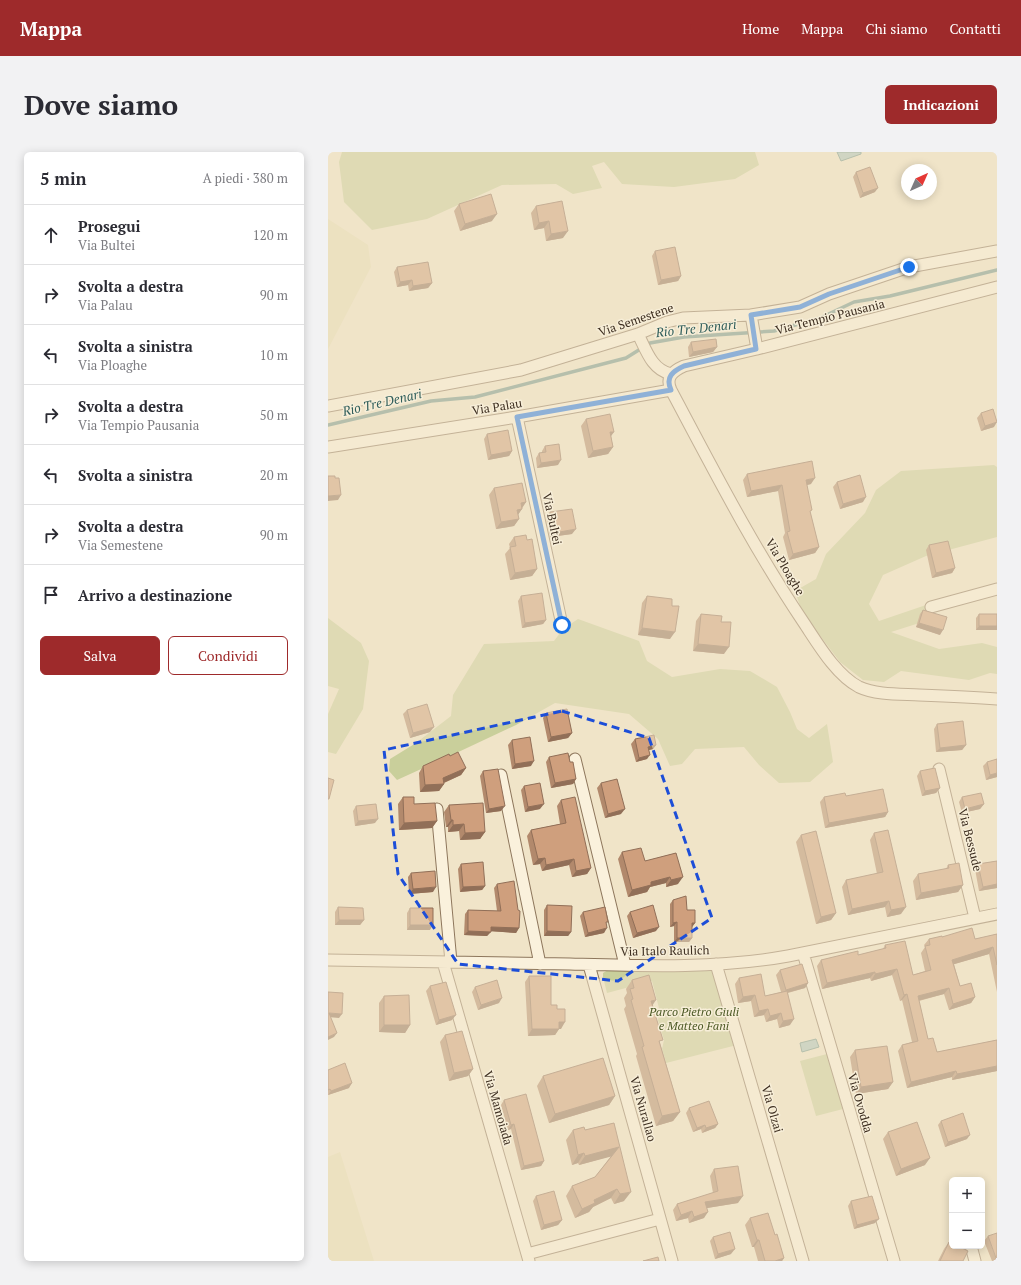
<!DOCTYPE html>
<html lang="it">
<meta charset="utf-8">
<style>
:root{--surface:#fff;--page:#f2f2f3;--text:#2b2b33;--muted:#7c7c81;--line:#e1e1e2;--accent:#9e2a2b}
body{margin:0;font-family:"PT Serif",serif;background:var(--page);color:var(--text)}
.controls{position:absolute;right:12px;bottom:12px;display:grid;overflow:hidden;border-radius:6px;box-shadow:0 2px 10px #0003}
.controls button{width:36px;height:36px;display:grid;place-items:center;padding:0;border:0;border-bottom:1px solid var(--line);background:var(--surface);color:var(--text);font:20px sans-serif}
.compass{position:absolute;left:573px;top:12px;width:36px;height:36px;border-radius:50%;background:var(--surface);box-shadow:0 2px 10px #0003;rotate:45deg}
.stop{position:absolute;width:12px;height:12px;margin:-9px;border:3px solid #1a73e8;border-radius:50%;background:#fff}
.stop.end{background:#1a73e8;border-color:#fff;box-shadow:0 1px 4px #0008}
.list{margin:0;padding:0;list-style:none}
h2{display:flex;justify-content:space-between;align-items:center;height:52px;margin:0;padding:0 16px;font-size:17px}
h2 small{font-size:13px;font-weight:400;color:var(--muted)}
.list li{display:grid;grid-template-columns:26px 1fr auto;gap:12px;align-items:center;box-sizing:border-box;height:60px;padding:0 16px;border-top:1px solid var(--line)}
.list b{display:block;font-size:15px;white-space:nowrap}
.list p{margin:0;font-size:13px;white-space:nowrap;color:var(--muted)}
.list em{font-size:13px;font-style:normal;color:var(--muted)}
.actions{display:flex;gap:8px;padding:12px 16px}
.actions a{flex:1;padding:9px 0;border:1px solid var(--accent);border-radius:6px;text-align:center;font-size:14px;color:var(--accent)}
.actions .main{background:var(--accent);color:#fff}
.icon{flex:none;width:22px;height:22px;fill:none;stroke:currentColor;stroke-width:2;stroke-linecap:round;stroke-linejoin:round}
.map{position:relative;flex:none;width:669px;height:1109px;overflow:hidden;border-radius:6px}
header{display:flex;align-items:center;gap:24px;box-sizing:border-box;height:56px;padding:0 20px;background:var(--accent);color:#fff}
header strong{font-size:19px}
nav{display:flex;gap:22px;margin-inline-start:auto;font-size:14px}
.intro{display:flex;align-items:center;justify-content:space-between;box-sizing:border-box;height:96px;padding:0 24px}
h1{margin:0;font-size:28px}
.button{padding:10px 18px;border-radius:6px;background:var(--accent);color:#fff;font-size:14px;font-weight:700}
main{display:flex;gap:24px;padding:0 24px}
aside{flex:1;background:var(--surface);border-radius:6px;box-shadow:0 2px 10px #0003}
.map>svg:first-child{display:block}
.farmland{fill:#e6deb5}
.green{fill:#c9cf9b}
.water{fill:#a9c4bc;stroke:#6f938a}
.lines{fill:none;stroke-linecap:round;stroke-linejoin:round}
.stream{stroke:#6f938a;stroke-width:3.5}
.street-casing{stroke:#8d765c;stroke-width:13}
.street{stroke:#faf1dc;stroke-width:11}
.wall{fill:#b2896c}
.shaded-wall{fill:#916f58}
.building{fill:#cf9f7d;stroke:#916f58}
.route{stroke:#1a73e8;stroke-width:5}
.marked{fill:none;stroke:#1d4ed8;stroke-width:3;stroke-dasharray:8 5;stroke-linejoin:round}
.labels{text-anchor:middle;stroke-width:3;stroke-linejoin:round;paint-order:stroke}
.street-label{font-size:12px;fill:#3d2e20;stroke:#f7eed8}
.park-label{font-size:12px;font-style:italic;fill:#4d5a26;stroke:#f7eed8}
.water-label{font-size:13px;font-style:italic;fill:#2f5d5a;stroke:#f7eed8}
</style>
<header>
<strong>Mappa</strong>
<nav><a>Home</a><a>Mappa</a><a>Chi siamo</a><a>Contatti</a></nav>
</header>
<div class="intro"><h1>Dove siamo</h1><a class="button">Indicazioni</a></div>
<main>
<aside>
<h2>5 min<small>A piedi · 380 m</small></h2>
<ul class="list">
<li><svg class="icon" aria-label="ahead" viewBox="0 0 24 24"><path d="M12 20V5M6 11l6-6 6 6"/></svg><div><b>Prosegui</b><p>Via Bultei</p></div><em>120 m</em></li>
<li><svg class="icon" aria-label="right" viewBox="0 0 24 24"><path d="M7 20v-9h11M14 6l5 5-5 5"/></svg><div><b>Svolta a destra</b><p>Via Palau</p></div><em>90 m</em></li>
<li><svg class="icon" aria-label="left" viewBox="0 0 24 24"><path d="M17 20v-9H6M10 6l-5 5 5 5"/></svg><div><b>Svolta a sinistra</b><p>Via Ploaghe</p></div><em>10 m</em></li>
<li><svg class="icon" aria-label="right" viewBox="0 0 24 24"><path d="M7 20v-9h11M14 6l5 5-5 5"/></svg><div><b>Svolta a destra</b><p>Via Tempio Pausania</p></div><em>50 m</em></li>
<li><svg class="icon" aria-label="left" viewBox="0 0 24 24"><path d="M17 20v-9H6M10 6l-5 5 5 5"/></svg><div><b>Svolta a sinistra</b></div><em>20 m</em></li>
<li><svg class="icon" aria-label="right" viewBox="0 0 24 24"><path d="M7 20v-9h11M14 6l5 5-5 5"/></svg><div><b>Svolta a destra</b><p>Via Semestene</p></div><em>90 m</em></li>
<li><svg class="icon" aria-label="arrive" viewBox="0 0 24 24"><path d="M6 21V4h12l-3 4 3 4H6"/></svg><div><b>Arrivo a destinazione</b></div></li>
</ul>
<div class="actions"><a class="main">Salva</a><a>Condividi</a></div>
</aside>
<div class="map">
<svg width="669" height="1109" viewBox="0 0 669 1109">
<rect width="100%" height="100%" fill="#f0e4c8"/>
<!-- farmland -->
<path class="farmland" d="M0,67L40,93L43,115L0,197Z
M12,1000L46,1109H0V1005Z"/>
<!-- green -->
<path class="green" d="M14,0H427L431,13L407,27L346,35L294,32L276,10L264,14L274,36L245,42L228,32L174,33L99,67L44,78L16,50L11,10Z
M666,313L669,315V385L598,404L555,423L541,452L551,469L598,453L604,467L563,480L611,497L654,491L669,495V522L662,521L641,528L573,519L556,530L535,528L512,510L474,460L467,439L488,427L498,402L537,361L548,338L573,319Z
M0,466L33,491L41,509L35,557L8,602L0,600V562L11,537L0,534Z
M250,467L311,489L319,509L344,525L392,517L422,519L449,535L462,560L469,577L481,586L499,572L505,610L482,630L451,631L431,613L416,595L367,597L354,612L342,614L330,587L301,562L227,551L188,573L124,603L69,628L61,619L62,607L88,591L123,564L125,543L156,492L226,489L235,477Z
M386,816L409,893L338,911L334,897L336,888L330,868L332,860L324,829L279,841L275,825V821L280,818Z
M499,902L515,957L488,964L472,909Z"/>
<!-- water -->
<path class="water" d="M509,0H533V2L513,9Z
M488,887L491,895L474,900L472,891Z"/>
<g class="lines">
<!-- stream -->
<path class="stream" d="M0,273L103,249L147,245L298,206L322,191L356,185L446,179L492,166L526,150L562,144L669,118"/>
<!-- street casing -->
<g class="street-casing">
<path id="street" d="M669,135L429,197L356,214C345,219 337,225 343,238C385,317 426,397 476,471C490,492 508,523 531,535C548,543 572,542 591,543C617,544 643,545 669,547
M423,163L429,197
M310,182C318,198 324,218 343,222
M0,254L193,218L310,182L339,170L355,166L423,163L472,155L501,142L581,115L669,99
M189,265L234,473
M0,295L189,265L343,238
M603,455L669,437
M247,607L297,813
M611,617L647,766
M173,623L212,812
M109,657L123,810
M475,801L566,1109
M0,808C81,809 161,811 242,812C314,814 388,817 460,804L669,762
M115,810L201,1109
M388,812L475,1109
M261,813L344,1109
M643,1094L647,1109
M199,1102L332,1067"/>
</g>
<!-- street -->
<use href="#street" class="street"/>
</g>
<!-- wall -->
<path class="wall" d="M528,20L547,40L532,46L525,25Z
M131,52L164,69L132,79L126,59Z
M208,54L235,86L218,89L216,76L206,78L203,61Z
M327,99L353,124L350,129L330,133L324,104Z
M69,115L104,131L100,136L81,139L80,133L69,135L66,120Z
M363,190L389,195L385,200L361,205L360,195Z
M653,261L666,275L653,279L649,266Z
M258,267L283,284L285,295L280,302L260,306L253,274Z
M159,282L184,299L181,304L160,308L156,287Z
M217,294L230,313L209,316L208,306L211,301H214V299Z
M419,322L483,332L479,333L482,361L491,395L487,401L461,408L455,385L457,381L450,339L419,345L415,328Z
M509,330L535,350L512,357L505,335Z
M166,336L198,350L190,363L191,367L186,374L168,377L161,343Z
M222,360L244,382L222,385L219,365Z
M186,385L199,388L209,417L204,424L182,428L177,402L182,396L181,392Z
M601,393L627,416L624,421L604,426L598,398Z
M193,444L218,468L215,472L194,476L190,449Z
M319,444L344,454L342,487L310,483L314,451Z
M595,458L612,483L588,475L592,462Z
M373,462L393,470L396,502L365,499L368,469Z
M651,462H669V478H648V466Z
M79,558L102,580L82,586L75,562Z
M218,561L244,581L240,586L220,590L215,566Z
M609,572L638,593L634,598L608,600L606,577Z
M307,587L328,593L325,597L321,598L319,607L308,610L303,592Z
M184,588L203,614L184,617L180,593Z
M122,604L138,616L133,623L116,631V632L111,639L92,640L91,621L95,614Z
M221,605L242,610L248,627L245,632L223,636L218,610Z
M659,610L669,625L658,628L655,614Z
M155,619L173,659L158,661L152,624Z
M592,619L612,636L608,641L594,644L589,624Z
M273,631L293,662L277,666L269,636Z
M196,634L212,657L197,660L193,638Z
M518,644L560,660L557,665L497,676L492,650L496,645Z
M75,645L86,652L109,669L104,676L71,678L70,652Z
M634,645L656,652L652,657L634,661L631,650Z
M233,648L263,716L259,722L244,725L241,713L214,719L212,712L205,713L199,684L203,678L232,672L229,654Z
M121,653L157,680L152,687L132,688L131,679L120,680V675H118L116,660Z
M28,654L47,671L27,674L25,659Z
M546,681L573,762L559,765L557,755L520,763L514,735L518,728L549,722L542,688Z
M473,683L508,761L503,768L488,772L468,690Z
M294,700L317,709L348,701L350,732L338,735V731L322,735L319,740L300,745L290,707Z
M669,709V736L651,739L647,717L650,712Z
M133,712L157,734L154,738L132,740L130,717Z
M620,713L635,733L630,740L588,748L585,729L590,722L618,717Z
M83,721L105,740L81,742L80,725Z
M169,732L191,776L188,781L163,779L159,784L136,783L137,762L140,758L169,759L166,736Z
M345,748L359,758L367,771L364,775V786L361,790H346V774L342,775V752Z
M219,753L243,780L240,784H216V758Z
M10,755L36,768L32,773H7V760Z
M82,756L102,778H79V761Z
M255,760L278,773L276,781L257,785L252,764Z
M302,760L328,779L305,786L299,764Z
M669,782V840L661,802L626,812L632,834L647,845L643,851L621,858L616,842L591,849L600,887L609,900L669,888V919L624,928V925L579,936L570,899L574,893L584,890L574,848L572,849L564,823L543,829L542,826L494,837L489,814L493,808L530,803L555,797L557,793L585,823L597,819L593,801L597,795L596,793L601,787L614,785L647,787Z
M452,818L480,831L477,836L460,841L462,873L451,876L449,867L438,870L436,863L426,865L423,849L410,851L407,832L411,826L437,844L453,840L448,823Z
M201,824L223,853L229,857L233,877H231L227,883L200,884L197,830Z
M304,828L325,853L332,891L352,960L345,969L328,974L308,904L309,902L296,857L298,854L296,846L299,841L298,837Z
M102,834L124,868L108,873L98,839Z
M147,835L171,851L150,858L144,840Z
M56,844L82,873L77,881L51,880V851Z
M117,883L145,917L140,924L121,929L112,890Z
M527,898L565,930L560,937L528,942L522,905Z
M0,918L21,936L0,943Z
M215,924L287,944L281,953L221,971L209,934Z
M176,948L216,1009L213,1014L193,1018L183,977L180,978L173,953Z
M361,956L390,972L387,976L374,981L373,977L365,980L358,961Z
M613,969L639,987L617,995L610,973Z
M286,971L296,1049L286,1052L283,1046L265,1055L261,1060L247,1066L238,1044L244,1034L267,1025L283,1004L251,1013L250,1011L244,1013L238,988L245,978H257Z
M560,980L597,1013L568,1024L555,987Z
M386,1017L410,1051L379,1056L376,1066L361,1071L360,1066L348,1069L345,1058L349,1052L385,1041L382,1024Z
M208,1044L234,1068L230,1073L213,1078L205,1049Z
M523,1049L547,1071L526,1077L520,1054Z
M422,1066L447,1083L456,1106L454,1109H430L426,1095H424L417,1073Z
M660,1084L669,1109H664L656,1089Z
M385,1085L403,1102L387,1107L382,1089Z
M621,1090L635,1109H610L616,1097Z"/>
<!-- shaded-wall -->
<path class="shaded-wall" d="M550,36L547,40L532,46L535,41Z
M169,62L164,69L132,79L137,72Z
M221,69L216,76L206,78L211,71Z
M240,79L235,86L218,89L223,82Z
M353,124L350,129L330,133L333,128Z
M84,128L80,133L69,135L72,130Z
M104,131L100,136L81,139L85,134Z
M389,195L385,200L361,205L365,200Z
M669,270L666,275L653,279L657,274Z
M282,280H286L281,287Z
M285,295L280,302L260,306L265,299Z
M184,299L181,304L160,308L163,303Z
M233,308L230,313L209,316L213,311Z
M487,326L483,332L474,334L478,328Z
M454,333L450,339L419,345L423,339Z
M13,343L10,348L0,349V344Z
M538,345L535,350L512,357L515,352Z
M198,350L193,357V351Z
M194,357L189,364V358Z
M191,367L186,374L168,377L173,370Z
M248,377L244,382L222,385L226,381Z
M491,395L487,401L461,408L465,402Z
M627,416L624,421L604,426L608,421Z
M209,417L204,424L182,428L187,421Z
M218,468L215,472L194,476L197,471Z
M591,471L615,478L612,483L588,475Z
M651,474H669V478H648Z
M314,476L347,480L342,487L310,483Z
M370,492L401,495L396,502L365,499Z
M106,575L102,580L82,586L85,581Z
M244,581L240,586L220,590L223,585Z
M328,593L325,597L317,599L320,595Z
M638,593L634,598L608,600L612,596Z
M322,603L319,607L308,610L311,606Z
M206,609L203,614L184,617L187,612Z
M138,616L133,623L113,632H116L111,639L92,640L97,633L115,626Z
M669,621V625L658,628L662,623Z
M248,627L245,632L223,636L227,631Z
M612,636L608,641L594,644L597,639Z
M216,652L212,657L197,660L200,655Z
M656,652L652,657L634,661L637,657Z
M177,654L173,659L158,661L161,657Z
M297,657L293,662L277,666L280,662Z
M560,660L557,665L497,676L501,671Z
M50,667L47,671L27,674L30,669Z
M123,668H125L120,675H118Z
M109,669L104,676L71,678L76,671Z
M136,672L131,679L120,680L125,673Z
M157,680L152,687L132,688L137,681Z
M217,706L212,712L205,713L210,707Z
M246,707L241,713L214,719L218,713Z
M263,716L259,722L244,725L248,719Z
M342,725L338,731L322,735L319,740L300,745L304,738L323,730Z
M355,725L350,732L338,735L343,728Z
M669,732V736L651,739L655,735Z
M635,733L630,740L588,748L593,741Z
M157,734L154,738L132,740L135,735Z
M108,735L105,740L81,742L85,737Z
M561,749L557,755L520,763L524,757Z
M578,755L573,762L559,765L563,758Z
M508,761L503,768L488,772L493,765Z
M11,768H36L32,773H7Z
M349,770L346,774L342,775L345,771Z
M364,771H367L364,775H361Z
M82,773H105L102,778H79Z
M163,775L191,776L188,781L159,779Z
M331,775L328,779L305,786L309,781Z
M279,776L276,781L257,785L260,781Z
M140,779L163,780L159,784L136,783Z
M219,779L243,780L240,784H216Z
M349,786H364L361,790H346Z
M665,795L661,802L620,814L624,808Z
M569,817L564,823L543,829L547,822Z
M547,820L542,826L494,837L499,831Z
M480,831L477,836L454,842L458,838Z
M621,836L616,842L585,850L590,844Z
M579,842L574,848L572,849L576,843Z
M427,843L423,849L410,851L415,845Z
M647,845L643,851L621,858L625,852Z
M174,846L171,851L150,858L153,853Z
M328,848L322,857L323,849Z
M440,857L436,863L426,865L431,859Z
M1,861L14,862L11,866L0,865Z
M453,861L449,867L438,870L442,864Z
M128,863L124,868L108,873L111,868Z
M466,867L462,873L451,876L455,869Z
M231,870H237L233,877H226Z
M56,873H82L77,881L51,880Z
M204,877H231L227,883L200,884Z
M9,881L6,885L0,888V885Z
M669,914V919L624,928L629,922Z
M145,917L140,924L121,929L126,921Z
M628,919L624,925L579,936L583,930Z
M565,930L560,937L528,942L533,935Z
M24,931L21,936L0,943L3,939Z
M287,944L281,953L221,971L227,962Z
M352,960L345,969L328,974L334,964Z
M186,972L183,977L180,978L183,973Z
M390,972L387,976L374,981L378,976Z
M377,973L373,977L365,980L369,976Z
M642,983L639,987L617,995L620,990Z
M291,995L285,1004L251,1013L257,1004Z
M256,1001L250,1011L244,1013L250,1003Z
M602,1006L597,1013L568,1024L573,1017Z
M216,1009L213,1014L193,1018L196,1014Z
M289,1037L283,1046L265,1055L261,1060L247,1066L254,1057L266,1048Z
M303,1040L296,1049L286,1052L292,1042Z
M415,1044L410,1051L373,1057L377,1050Z
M364,1059L360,1066L348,1069L353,1063Z
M380,1060L376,1066L361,1071L366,1065Z
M551,1067L547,1071L526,1077L529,1073Z
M234,1068L230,1073L213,1078L216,1073Z
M429,1088H431L426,1095H424Z
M407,1097L403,1102L387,1107L390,1102Z
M456,1106L454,1109H447Z
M668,1106H669V1109H666Z"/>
<!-- building -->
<path class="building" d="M542,15L550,36L535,41L528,20Z
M163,42L169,62L137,72L131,52Z
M234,49L240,79L223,82L221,69L211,71L208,54Z
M347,95L353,124L333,128L327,99Z
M100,110L104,131L85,134L84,128L72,130L69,115Z
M388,187L389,195L365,200L363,190Z
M665,257L669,270L657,274L653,261Z
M282,262L286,280H282L285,295L265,299L258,267Z
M180,278L184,299L163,303L159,282Z
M231,292L233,308L213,311L211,301L218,300L217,294Z
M484,309L487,326L478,328L484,358L482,359L491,395L465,402L459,380L462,379L454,333L423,339L419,322Z
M532,323L538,345L515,352L509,330Z
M0,324H7V326H11L13,343L0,344Z
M194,331L198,350L193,351L194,357L189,358L191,367L173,370L166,336Z
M244,357L248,377L226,381L222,360Z
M198,383L199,388L204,387L209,417L187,421L182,395L188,394L186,385Z
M620,389L627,416L608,421L601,393Z
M214,441L218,468L197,471L193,444Z
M319,444L344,447V454H351L347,480L314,476Z
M595,458L619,465L615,478L591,471Z
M373,462L394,464L393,470H403L401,495L370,492Z
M651,462H669V474H651Z
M99,552L106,575L85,581L79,558Z
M239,557L244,581L223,585L218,561Z
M635,569L638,593L612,596L609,572Z
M326,583L328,593L320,595L322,603L311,606L307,587Z
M202,585L206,609L187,612L184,588Z
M130,600L138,616L115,626L116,632L97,633L95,614L121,602L122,604Z
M240,601L242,610H245L248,627L227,631L221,605Z
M669,607V621L662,623L659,610Z
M607,616L612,636L597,639L592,619Z
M170,617L177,654L161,657L155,619Z
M0,626L6,628L1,647H0Z
M289,627L297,657L280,662L273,631Z
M212,631L216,652L200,655L196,634Z
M555,637L560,660L501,671L496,645L517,641L518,644Z
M653,641L656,652L637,657L634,645Z
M75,645H86V652L107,651L109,669L76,671Z
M247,645L263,716L248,719L246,707L218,713L217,706L210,707L203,678L238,671L233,648Z
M155,651L157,680L137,681L136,672L125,673V668H123L121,653Z
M48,652L50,667L30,669L28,654Z
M560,678L578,755L563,758L561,749L524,757L518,728L555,720L546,681Z
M488,679L508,761L493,765L473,683Z
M313,696L317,709L348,701L355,725L343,728L342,725L323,730V733L304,738L294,700Z
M669,709V732L655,735L650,712Z
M155,710L157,734L135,735L133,712Z
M631,711L635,733L593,741L590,722L621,716L620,713Z
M107,719L108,735L85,737L83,721Z
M186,729L190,758L192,759L191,776L163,775V780L140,779V758L173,759L169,732Z
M358,744L359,758H367V771H364V786H349V770L345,771V748Z
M219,753L244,754L243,780L219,779Z
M325,753L331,775L309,781L302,760Z
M10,755L35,756L36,768H11Z
M277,755L280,770H278L279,776L260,781L255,760Z
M82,756H105V773H82Z
M644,776L647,787L669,782V813L665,795L624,808L632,834L643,831L647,845L625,852L621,836L590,844L600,887L605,886L609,900L669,888V914L629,922L628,919L583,930L574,893L590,889L579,842L576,843L569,817L547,822V820L499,831L493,808L530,799V803L558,796L557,793L577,789L585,823L603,818L597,794L602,793L601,787L614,784V785Z
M474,812L480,831L458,838L452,818Z
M433,822L437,844L459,839L466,867L455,869L453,861L442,864L440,857L431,859L427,843L415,845L411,826Z
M321,823L328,848L323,849L335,888L331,889L352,960L334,964L314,895L316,894L303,848L305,847L302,837L306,836L304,828Z
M201,824H223V853H229V857H237V870H231V877H204Z
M169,828L174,846L153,853L147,835Z
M118,830L128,863L111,868L102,834Z
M0,840L15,841L14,862L1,861L9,881L0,885Z
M81,843L82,873H56V844Z
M134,879L145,917L126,921L117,883Z
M559,894L565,930L533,935L527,898Z
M275,906L287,944L227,962L215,924Z
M17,911L24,931L3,939L2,937L0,938V918Z
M198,942L216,1009L196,1014L186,972L183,973L176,948Z
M381,949L390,972L378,976L377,973L369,976L361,956Z
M635,961L642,983L620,990L613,969Z
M589,970L602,1006L573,1017L560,980Z
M286,971L303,1040L292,1042L289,1037L266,1048L267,1051L254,1057L244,1034L267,1025L291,995L257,1004L256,1001L250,1003L245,978L256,975L257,978Z
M410,1014L415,1044L377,1050L380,1060L366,1065L364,1059L353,1063L349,1052L390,1039L386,1017Z
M226,1039L234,1068L216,1073L208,1044Z
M544,1044L551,1067L529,1073L523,1049Z
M440,1061L447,1083L449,1082L456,1106L447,1109H437L431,1088H429L422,1066Z
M402,1080L407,1097L390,1102L385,1085Z
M669,1081V1106H668L660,1084Z
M621,1090L624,1091V1094H630L640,1099L635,1109H612Z
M330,1105L331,1109H315Z"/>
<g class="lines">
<!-- route -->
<path class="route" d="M234,473L189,265L343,238C337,225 345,219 356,214L428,197L423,163L472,155L501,142L581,115"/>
</g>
<!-- marked area -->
<path d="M0 0H669V1109H0ZM234,559L321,586L384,766L290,829L130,812L70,722L56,598Z" fill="#f0e4c8" fill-opacity=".55" fill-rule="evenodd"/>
<path class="marked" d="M234,559L321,586L384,766L290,829L130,812L70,722L56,598Z"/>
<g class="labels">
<!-- street labels -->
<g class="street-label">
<text transform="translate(502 165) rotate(-14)" y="4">Via Tempio Pausania</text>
<text transform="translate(308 168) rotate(-19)" y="4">Via Semestene</text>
<text transform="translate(169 255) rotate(-9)" y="4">Via Palau</text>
<text transform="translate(224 367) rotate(78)" y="4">Via Bultei</text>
<text transform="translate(457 415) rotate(59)" y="4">Via Ploaghe</text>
<text transform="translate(642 688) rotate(76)" y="4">Via Bessude</text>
<text transform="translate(337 799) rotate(-1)" y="4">Via Italo Raulich</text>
<text transform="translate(532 951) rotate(74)" y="4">Via Ovodda</text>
<text transform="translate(170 956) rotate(74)" y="4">Via Mamoiada</text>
<text transform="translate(315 957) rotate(74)" y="4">Via Nurallao</text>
<text transform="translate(444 957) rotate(74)" y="4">Via Olzai</text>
</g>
<!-- park labels -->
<g class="park-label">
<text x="366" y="864">Parco Pietro Giuli<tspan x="366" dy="14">e Matteo Fani</tspan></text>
</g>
<!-- water labels -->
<g class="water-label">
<text transform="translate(368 176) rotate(-6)" y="5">Rio Tre Denari</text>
<text transform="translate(54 250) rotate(-13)" y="5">Rio Tre Denari</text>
</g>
</g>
</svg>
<div class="controls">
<button>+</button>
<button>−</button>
</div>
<svg class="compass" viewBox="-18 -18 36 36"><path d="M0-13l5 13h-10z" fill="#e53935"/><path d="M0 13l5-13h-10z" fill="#7c7c81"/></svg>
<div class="stop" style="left:234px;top:473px"></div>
<div class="stop end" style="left:581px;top:115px"></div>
</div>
</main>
